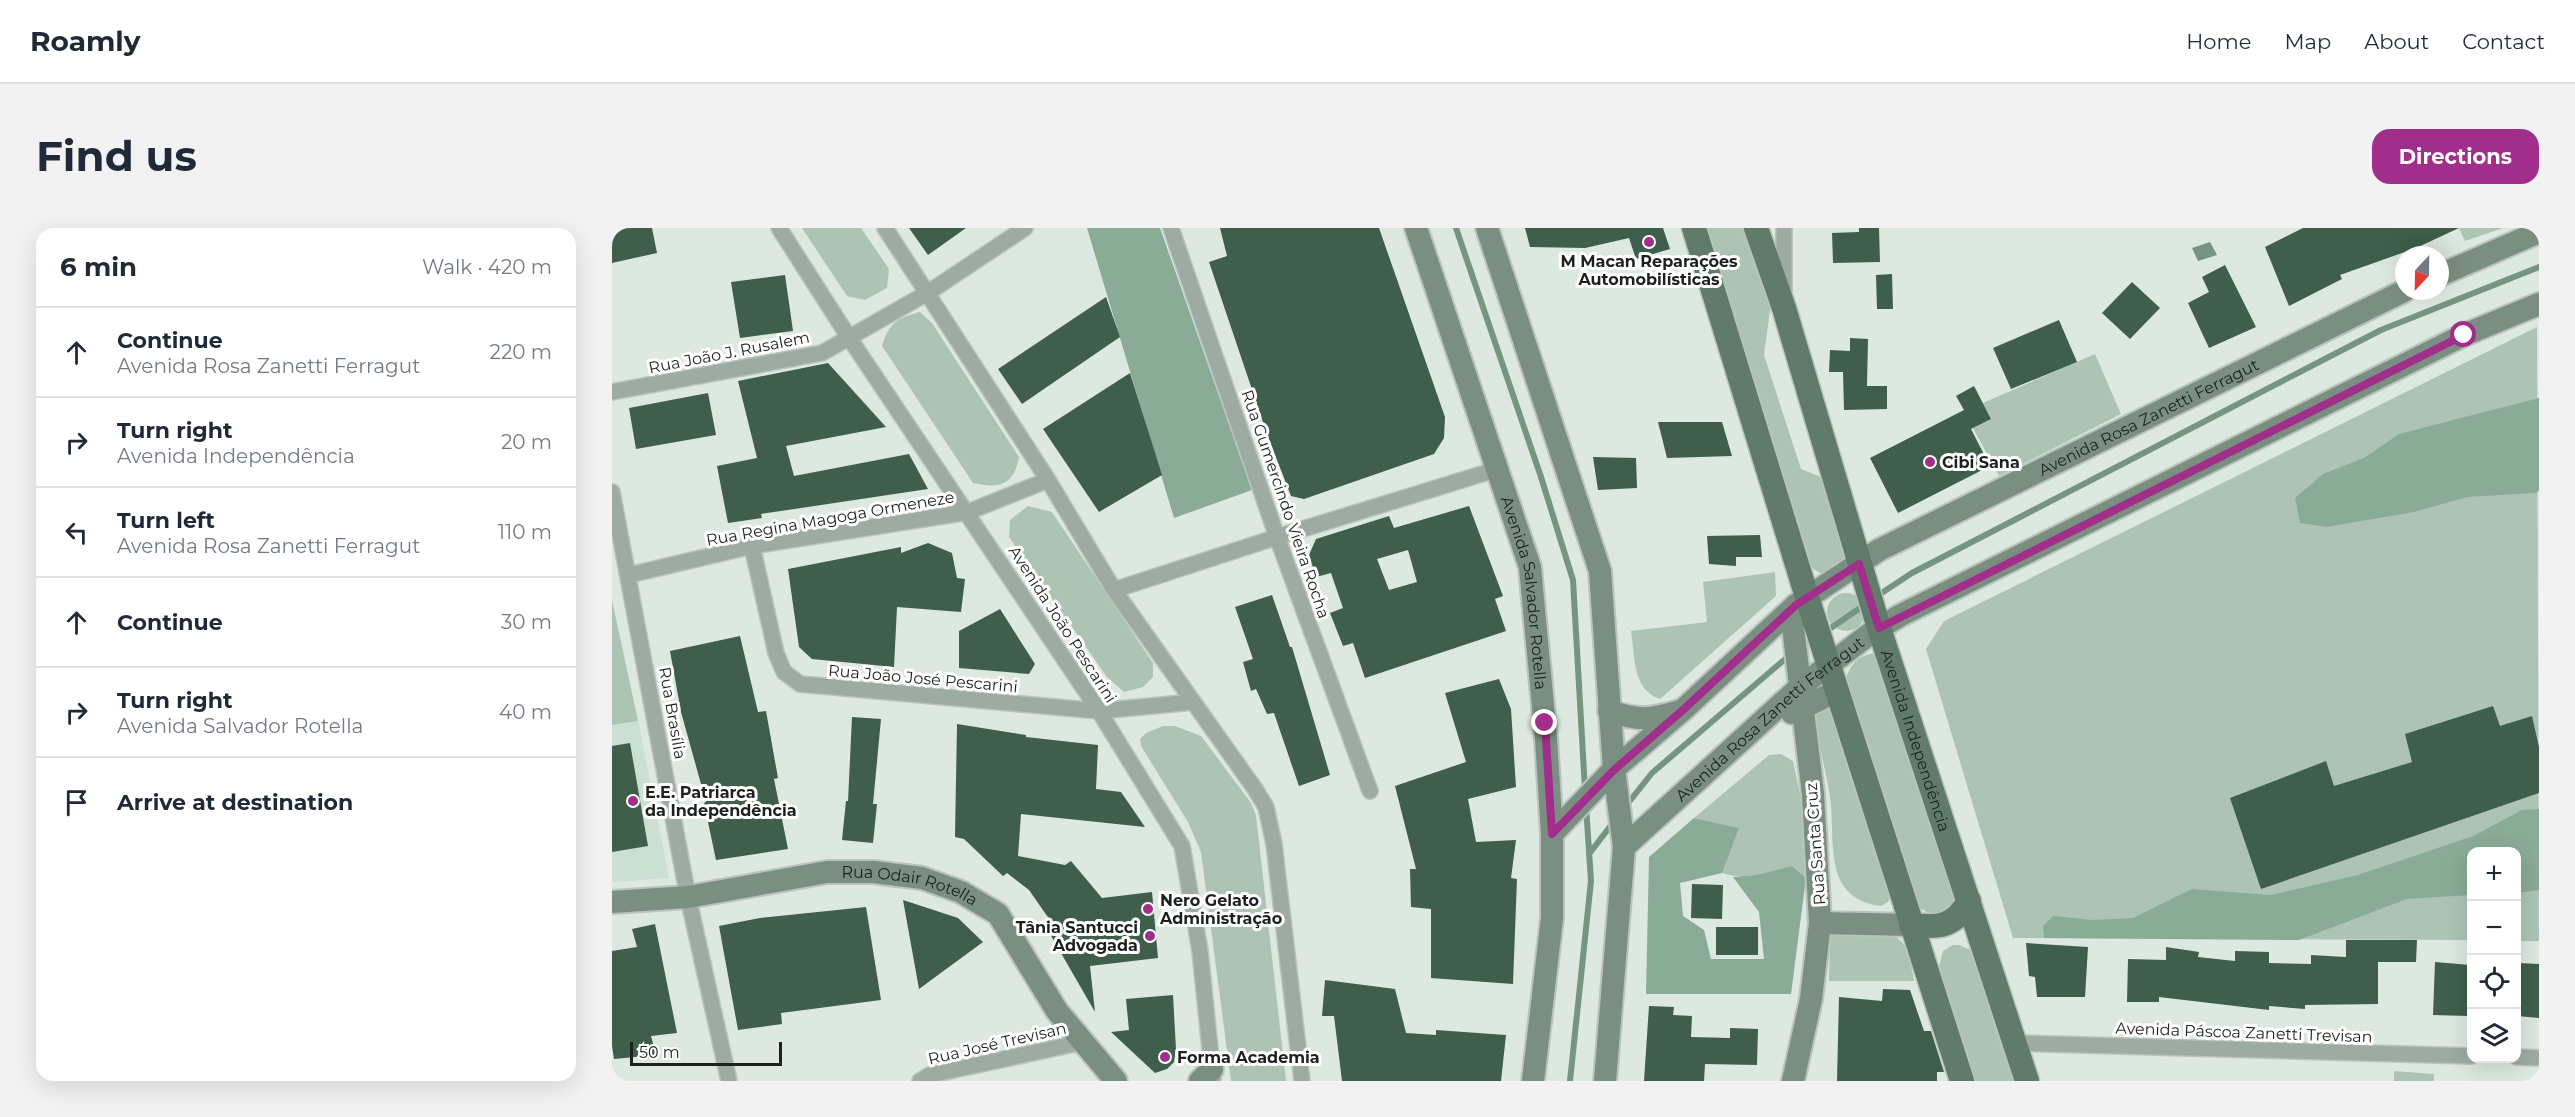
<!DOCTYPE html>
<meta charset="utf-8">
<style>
:root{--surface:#fff;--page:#f2f2f3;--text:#1f2937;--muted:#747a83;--line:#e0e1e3;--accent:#a12e8a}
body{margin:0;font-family:Montserrat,sans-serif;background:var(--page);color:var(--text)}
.controls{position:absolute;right:18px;bottom:18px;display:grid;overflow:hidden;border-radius:12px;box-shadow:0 6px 24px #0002}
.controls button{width:54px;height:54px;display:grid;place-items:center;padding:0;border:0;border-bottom:2px solid var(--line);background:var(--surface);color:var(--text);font:30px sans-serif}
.compass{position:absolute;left:1783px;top:18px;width:54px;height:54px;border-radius:50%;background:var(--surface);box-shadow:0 6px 24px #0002;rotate:202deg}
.scale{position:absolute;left:18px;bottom:15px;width:152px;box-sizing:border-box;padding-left:6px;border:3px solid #1d211e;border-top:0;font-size:16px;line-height:21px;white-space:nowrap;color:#1d211e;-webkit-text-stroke:4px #fff;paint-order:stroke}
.stop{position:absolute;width:18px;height:18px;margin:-14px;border:4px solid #a12e8a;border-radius:50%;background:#fff}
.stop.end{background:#a12e8a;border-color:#fff;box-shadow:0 2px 6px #0008}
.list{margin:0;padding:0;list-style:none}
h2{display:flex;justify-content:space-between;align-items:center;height:78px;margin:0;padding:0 24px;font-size:26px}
h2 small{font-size:20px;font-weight:400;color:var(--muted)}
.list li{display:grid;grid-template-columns:39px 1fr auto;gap:18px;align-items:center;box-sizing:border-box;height:90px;padding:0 24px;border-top:2px solid var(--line)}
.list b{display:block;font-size:22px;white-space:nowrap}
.list p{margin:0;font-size:20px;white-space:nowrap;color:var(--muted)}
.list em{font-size:20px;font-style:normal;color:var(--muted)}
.icon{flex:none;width:33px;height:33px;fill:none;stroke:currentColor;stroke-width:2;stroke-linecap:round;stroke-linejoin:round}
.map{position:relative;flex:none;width:1927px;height:853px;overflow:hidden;border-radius:18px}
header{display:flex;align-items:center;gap:36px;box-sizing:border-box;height:84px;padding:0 30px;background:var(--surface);border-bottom:2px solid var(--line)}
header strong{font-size:28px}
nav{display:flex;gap:33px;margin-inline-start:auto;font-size:21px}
.intro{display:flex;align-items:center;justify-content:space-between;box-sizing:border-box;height:144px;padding:0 36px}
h1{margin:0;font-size:42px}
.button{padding:15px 27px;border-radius:18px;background:var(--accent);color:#fff;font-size:21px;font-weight:700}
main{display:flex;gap:36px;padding:0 36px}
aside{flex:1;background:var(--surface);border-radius:18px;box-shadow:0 6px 24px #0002}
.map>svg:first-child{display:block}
.built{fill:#cbdfd2}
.green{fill:#adc4b5}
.forest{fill:#8aab96}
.water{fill:#759581}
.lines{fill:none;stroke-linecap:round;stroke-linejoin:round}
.stream{stroke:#759581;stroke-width:6}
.building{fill:#3f5e4b;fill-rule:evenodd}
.street-casing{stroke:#bac4bd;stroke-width:18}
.secondary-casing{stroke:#bac4bd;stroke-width:26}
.primary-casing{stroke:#bac4bd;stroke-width:27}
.street{stroke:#9daba2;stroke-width:15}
.secondary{stroke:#7a8f81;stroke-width:22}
.primary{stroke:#607b6a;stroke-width:24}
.route{stroke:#a12e8a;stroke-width:8}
.poi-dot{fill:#a12e8a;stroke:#fff;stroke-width:2}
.labels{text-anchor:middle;stroke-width:6;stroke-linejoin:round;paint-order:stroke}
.poi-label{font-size:16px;font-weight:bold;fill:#1d211e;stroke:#fff;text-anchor:start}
.street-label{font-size:16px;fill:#1d211e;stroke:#fff}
</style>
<header>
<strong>Roamly</strong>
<nav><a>Home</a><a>Map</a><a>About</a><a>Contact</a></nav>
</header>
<div class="intro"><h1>Find us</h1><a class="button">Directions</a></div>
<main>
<aside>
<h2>6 min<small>Walk · 420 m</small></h2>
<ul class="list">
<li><svg class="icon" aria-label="ahead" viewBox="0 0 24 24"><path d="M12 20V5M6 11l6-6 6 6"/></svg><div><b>Continue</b><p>Avenida Rosa Zanetti Ferragut</p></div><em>220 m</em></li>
<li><svg class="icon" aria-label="right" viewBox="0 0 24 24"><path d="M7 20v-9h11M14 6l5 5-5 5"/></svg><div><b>Turn right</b><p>Avenida Independência</p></div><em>20 m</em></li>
<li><svg class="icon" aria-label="left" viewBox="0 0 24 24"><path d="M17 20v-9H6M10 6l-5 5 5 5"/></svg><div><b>Turn left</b><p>Avenida Rosa Zanetti Ferragut</p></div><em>110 m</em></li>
<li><svg class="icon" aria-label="ahead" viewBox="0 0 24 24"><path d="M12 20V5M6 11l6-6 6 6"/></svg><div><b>Continue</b></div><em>30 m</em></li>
<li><svg class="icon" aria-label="right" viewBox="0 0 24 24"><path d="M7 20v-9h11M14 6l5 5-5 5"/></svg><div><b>Turn right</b><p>Avenida Salvador Rotella</p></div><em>40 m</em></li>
<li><svg class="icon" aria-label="arrive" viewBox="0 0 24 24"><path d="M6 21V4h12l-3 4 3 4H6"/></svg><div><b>Arrive at destination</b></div></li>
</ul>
</aside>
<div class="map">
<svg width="1927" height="853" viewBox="0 0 1927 853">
<rect width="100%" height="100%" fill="#dce8e0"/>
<!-- built -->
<path class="built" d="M26,493L57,650L0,654V497Z"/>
<!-- green -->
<path class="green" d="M190,0H249L277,41L275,60L253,72L235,68Z
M1095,0H1136L1159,75L1152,127L1189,241L1214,251L1235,331L1216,343L1208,345L1200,340Z
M1847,0H1891L1853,13Z
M308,84L320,95L407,229C402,257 388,261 361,255L270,118C277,95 285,90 308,84Z
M1925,99L1927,713H1905L1904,624H1860L1859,712L1401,710L1314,421L1332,393Z
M1483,126L1509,186L1387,248L1361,200L1379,191L1371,175Z
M416,278L440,284L541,435V449L531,459L512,464L495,449L397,309L398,292Z
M1163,344L1164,368L1048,471C1020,462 1023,428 1019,403L1095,394L1091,354Z
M1215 384a19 19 0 1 1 38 0a19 19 0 1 1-38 0Z
M0,372L26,493L0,497Z
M1265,425L1347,668L1343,680L1322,689L1308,680L1234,452C1237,436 1248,426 1265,425Z
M1212,479L1223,484L1280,666L1276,674L1269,678C1209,671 1224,611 1218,569C1214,542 1206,517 1204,490L1207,480Z
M551,498H563L589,508L639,575L644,587L674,853H619L589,624L576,594L529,518L528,511L534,505Z
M1169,526L1181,533L1195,599L1194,650L1180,638C1157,644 1133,653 1110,645L1126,600L1082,590L1157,527Z
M1222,703C1245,704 1282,697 1294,720C1298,730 1300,743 1302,753H1217L1218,709Z
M1341,717H1347L1361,723L1403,853H1363L1327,739L1331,723Z
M1782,843L1822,846V853H1782Z"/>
<!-- forest -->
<path class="forest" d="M475,0H548L640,262L562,290Z
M1927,170V263L1923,265L1855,269L1802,284L1714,299L1688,295L1683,270L1711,246L1752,230L1787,206Z
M1927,581V662L1905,665L1904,624H1860L1859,667L1795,671L1687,712L1432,710L1431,698L1441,688L1481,692L1521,690L1580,661L1659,667L1746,647L1861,608L1910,582Z
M1082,590L1127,600L1110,645L1068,655L1071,688L1092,702L1099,731H1152L1147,684L1121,649L1144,647L1180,638L1194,650L1179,766H1034L1037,629Z"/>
<!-- water -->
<path class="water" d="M1598,14L1605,27L1586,33L1580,20Z"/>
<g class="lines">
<!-- stream -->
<path class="stream" d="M844,0L929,249L961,352L973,562
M1262,370L1300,345L1769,102L1927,39
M1213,404L1254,376
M1013,579L1040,545L1179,426
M977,626L1003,592
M958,853L979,653L974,578"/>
</g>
<!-- building -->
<path class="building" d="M0,0H40L45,25L0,35Z
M297,0H354L316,27Z
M608,0H767L833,189L832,210L822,226L692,271L679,268L655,206L597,34L615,28Z
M913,0H1051L1058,21L1024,31L1017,10L973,20L918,19Z
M1247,0H1267L1268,34L1221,35L1220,5L1247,4Z
M1691,0H1847L1804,20L1728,47L1730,51L1677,78L1653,19Z
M1613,37L1644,99L1597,120L1576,75L1597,64L1590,49Z
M1280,46L1281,81H1265L1264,47Z
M173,47L181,103L128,110L119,54Z
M1520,54L1548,80L1518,111L1490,85Z
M494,69L508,109L410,176L386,141Z
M1447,92L1465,134L1399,161L1381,120Z
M1238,110L1256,111L1255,158H1275V181L1232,182L1231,144H1217L1218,122L1238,123Z
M216,135L274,199L174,218L182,248L297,226L316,261L149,286L150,290L116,295L105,238L145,230L126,153Z
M518,145L550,247L487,284L431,201Z
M1362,158L1379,191L1359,201L1378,238L1286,285L1258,230L1352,182L1344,168Z
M96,165L104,207L24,221L17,180Z
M1046,194H1110L1120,228L1055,230Z
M981,229L1024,230L1025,260L986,262Z
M857,278L891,368L883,371L894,403L753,450L741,415L731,418L718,385L731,380L719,345L704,349L697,327L704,311L777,288L782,300ZM796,322L805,354L777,362L765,331Z
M1148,307L1150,329H1124V338L1097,336L1095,308Z
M316,315L340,325L345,350L353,351L349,384L285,379L282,439L200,431L187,419L176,341L289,319V325Z
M660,367L678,419H680L718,547L687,558L662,485L655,486L644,461L639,463L631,434L641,431L623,379Z
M388,381L423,436L417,446L347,440V403Z
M128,408L146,484L154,483L166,550L162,551L176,621L104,632L92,575L94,574L69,484L58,423Z
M887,451L899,481L904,559L856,571L864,614L904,612L899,650L905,651L901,756L819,750V681L799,679L798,641H804L783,558L854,534L833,465Z
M1881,478L1888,498L1920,488L1927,519V565L1649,661L1618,570L1714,533L1722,558L1800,534L1793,506Z
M240,489L269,491L261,576H265L261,615L230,612L234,573H236Z
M345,496L414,507V509L486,517L484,561L509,564L533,599L409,586L406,628L453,637L459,633L490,670L540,664L546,730L478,738L483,784L434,699L440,695L417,662L395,645L391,648L352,611L343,609Z
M18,515L36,618L0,624V518Z
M1080,656L1111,657L1110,691L1079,690Z
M291,672L346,690L371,714L307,761Z
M254,679L269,772L169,785L170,796L126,802L107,698L148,690Z
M43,696L65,805L39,808L44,827L2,831L0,818V723L25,719L20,701Z
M1104,699H1146V727H1104Z
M1734,712H1805L1804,734H1766V776L1693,777V781L1657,778V782L1547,769V774H1515L1516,731L1554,732V719L1587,724L1586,729L1623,733V723L1657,724V735L1699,736V727L1734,729Z
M1414,715L1476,719L1473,769H1425L1423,749L1417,748Z
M1823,734L1858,737L1855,788L1821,787Z
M1905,735L1927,736V790L1905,788Z
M713,752L783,761L794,805L824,807V802L894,807L889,853H730L722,788H710Z
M1271,761L1298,762L1312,803H1319L1332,844H1325V853H1225L1227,769L1270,773Z
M561,767L564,821L562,834L555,841L543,845L499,804L517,802L514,771Z
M1037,778L1062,779L1061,787L1080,788L1079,809L1118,810V800L1146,801L1145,837L1093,836L1092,853H1032Z"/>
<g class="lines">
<!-- street casing -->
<g class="street-casing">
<path id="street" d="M167,0L236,108L487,483L570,618L588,723L601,850
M273,0L436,252L502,362L643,561L654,579L662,616L690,853
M559,0L665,309L758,563
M1172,0V65
M0,164L210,125L317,64L413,0
M0,264L76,669L117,853
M140,318L164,425L172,444L188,456L487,483L581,474
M17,347L140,318L356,284L436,252
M502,362L665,309L886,241
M1403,815L1860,828
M1904,829L1927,830
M308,853L318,847L471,814"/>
</g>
<!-- secondary casing -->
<g class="secondary-casing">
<g id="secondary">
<path id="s1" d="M804,0L918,339L934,510L940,606V690L921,853"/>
<path d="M875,0L988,343L1002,541L1012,619L993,853"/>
<path d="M1828,47L1927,4"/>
<path d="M997,483C1027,493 1038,492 1068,483"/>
<path d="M1180,485L1225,463"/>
<path id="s2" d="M940,606L1002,541L1072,481L1184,377L1267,322L1792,63"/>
<path id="s3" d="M1012,619L1188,459L1259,405L1289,387L1852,107L1927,76"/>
<path id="s4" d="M0,674L76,669L215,644H261L310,650L349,664L386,686L445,783L504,853"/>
<path d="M1208,695L1299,697"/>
<path d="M588,853L600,841"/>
<path d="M1181,853L1199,771L1208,695L1201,566L1181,399L1184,377"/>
</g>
</g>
<!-- primary casing -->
<g class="primary-casing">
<g id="primary">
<path d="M1082,0L1195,369L1350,853"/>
<path id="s5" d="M1144,0L1172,80L1267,400L1415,853"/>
<path d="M1299,697C1327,700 1342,699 1357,673"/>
</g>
</g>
<!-- street -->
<use href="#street" class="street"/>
<!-- secondary -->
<use href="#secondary" class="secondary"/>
<!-- primary -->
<use href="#primary" class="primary"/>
</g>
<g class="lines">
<!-- route -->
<path class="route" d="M933,495L940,606L1002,542L1072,481L1184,377L1247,336L1267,400L1852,107"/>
</g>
<!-- markers -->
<g class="poi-dot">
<circle cx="1037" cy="14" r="6"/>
<circle cx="1318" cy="234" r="6"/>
<circle cx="21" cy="573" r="6"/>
<circle cx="536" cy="681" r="6"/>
<circle cx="538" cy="708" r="6"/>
<circle cx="553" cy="829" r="6"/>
</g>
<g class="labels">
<!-- poi labels -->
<g class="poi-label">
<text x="1037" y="39" text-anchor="middle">M Macan Reparações<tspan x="1037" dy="18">Automobilísticas</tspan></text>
<text x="1330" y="240">Cibi Sana</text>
<text x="33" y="570">E.E. Patriarca<tspan x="33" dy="18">da Independência</tspan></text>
<text x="548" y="678">Nero Gelato<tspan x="548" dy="18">Administração</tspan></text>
<text x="526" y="705" text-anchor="end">Tânia Santucci<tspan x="526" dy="18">Advogada</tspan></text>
<text x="565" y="835">Forma Academia</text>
</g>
<!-- street labels -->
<g class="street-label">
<text transform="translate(117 124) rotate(-11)" y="6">Rua João J. Rusalem</text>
<text dy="6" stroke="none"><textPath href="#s2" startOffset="735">Avenida Rosa Zanetti Ferragut</textPath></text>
<text transform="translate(674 276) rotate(71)" y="6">Rua Gumercindo Vieira Rocha</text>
<text transform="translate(218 290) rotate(-10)" y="6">Rua Regina Magoga Ormeneze</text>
<text dy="6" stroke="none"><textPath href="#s1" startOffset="382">Avenida Salvador Rotella</textPath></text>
<text transform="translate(451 396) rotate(57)" y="6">Avenida João Pescarini</text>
<text transform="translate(311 450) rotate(5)" y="6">Rua João José Pescarini</text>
<text transform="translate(61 485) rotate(80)" y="6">Rua Brasília</text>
<text dy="6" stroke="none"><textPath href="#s3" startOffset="194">Avenida Rosa Zanetti Ferragut</textPath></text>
<text dy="6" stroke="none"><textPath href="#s5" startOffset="537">Avenida Independência</textPath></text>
<text transform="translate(1203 616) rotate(-94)" y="6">Rua Santa Cruz</text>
<text dy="6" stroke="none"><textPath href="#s4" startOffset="302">Rua Odair Rotella</textPath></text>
<text transform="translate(1632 804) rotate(2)" y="6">Avenida Páscoa Zanetti Trevisan</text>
<text transform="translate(385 815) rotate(-13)" y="6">Rua José Trevisan</text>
</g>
</g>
</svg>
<div class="controls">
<button>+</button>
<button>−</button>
<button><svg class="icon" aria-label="locate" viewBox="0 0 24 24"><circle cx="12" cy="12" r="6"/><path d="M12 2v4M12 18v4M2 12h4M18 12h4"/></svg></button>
<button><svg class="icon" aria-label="layers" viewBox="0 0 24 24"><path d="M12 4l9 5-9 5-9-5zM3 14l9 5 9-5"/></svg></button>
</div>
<svg class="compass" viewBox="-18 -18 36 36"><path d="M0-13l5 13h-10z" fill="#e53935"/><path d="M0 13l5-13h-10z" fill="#747a83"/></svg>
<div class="scale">50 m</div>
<div class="stop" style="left:1852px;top:107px"></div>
<div class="stop end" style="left:933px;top:495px"></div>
</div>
</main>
